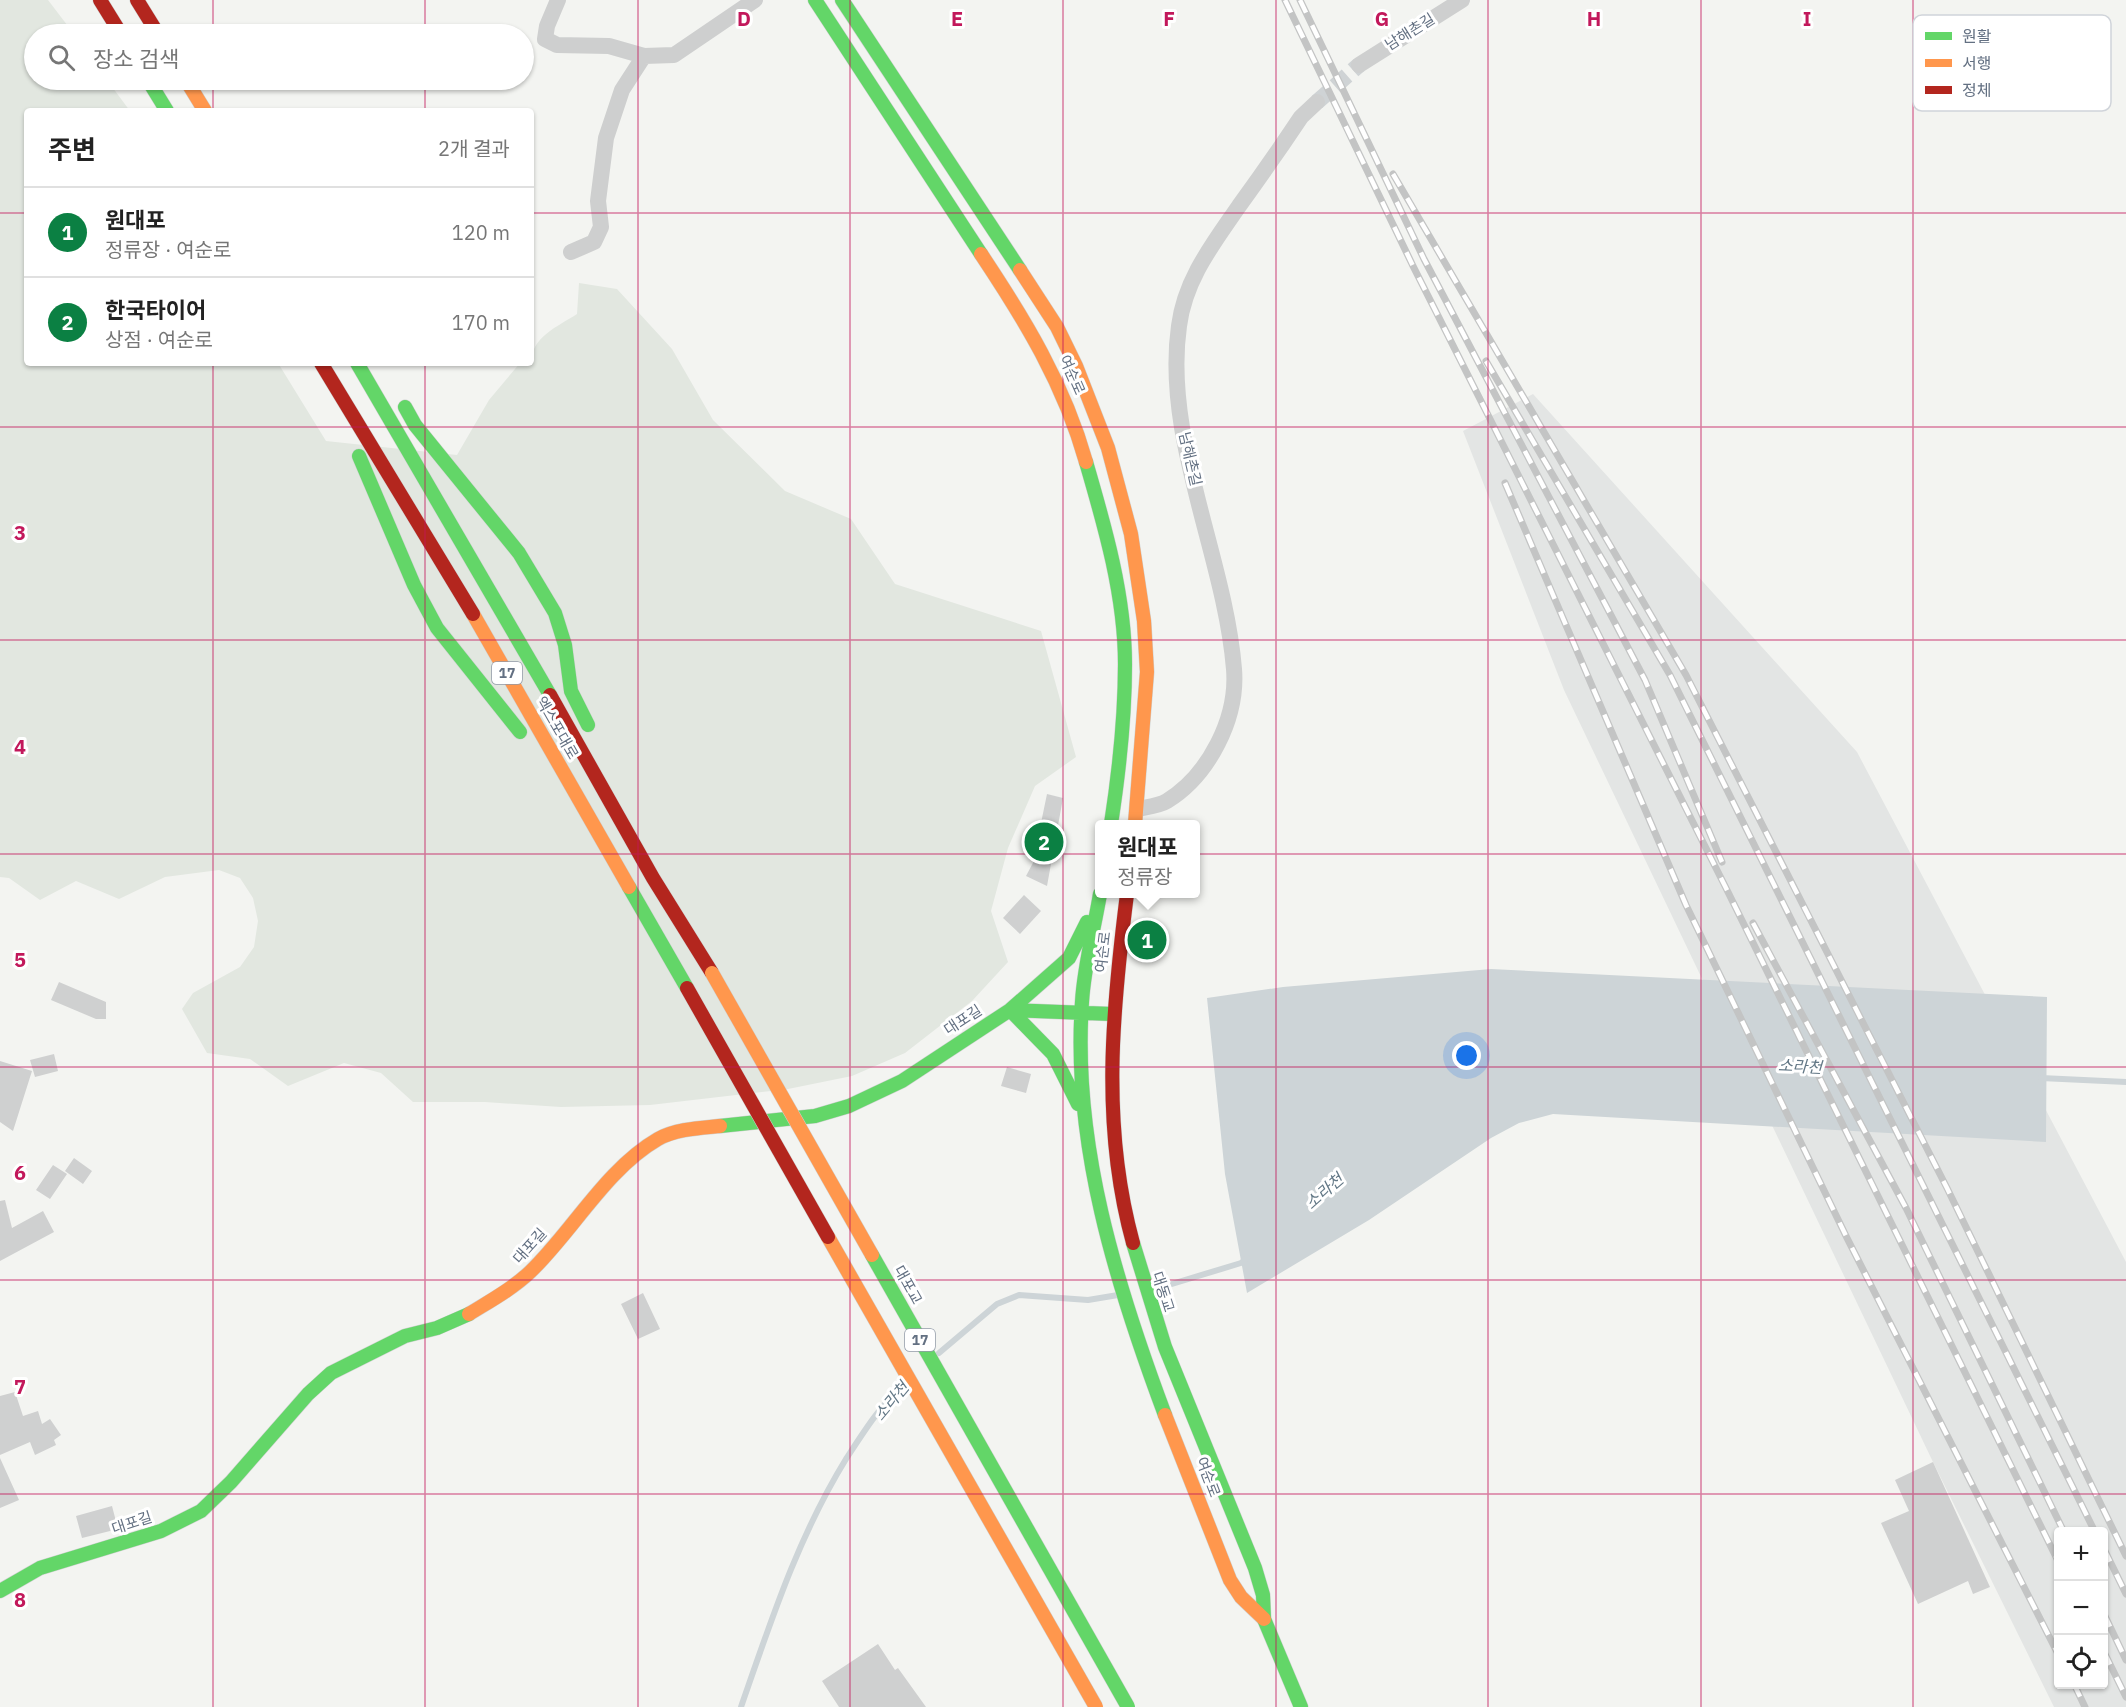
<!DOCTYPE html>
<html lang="ko">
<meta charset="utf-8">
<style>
:root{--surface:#fff;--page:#f6f6f6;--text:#222;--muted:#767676;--line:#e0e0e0;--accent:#0b8043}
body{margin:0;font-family:"IBM Plex Sans","Noto Sans KR",sans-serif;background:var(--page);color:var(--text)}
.controls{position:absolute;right:18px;bottom:18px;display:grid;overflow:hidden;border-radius:6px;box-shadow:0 2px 4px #0004}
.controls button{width:54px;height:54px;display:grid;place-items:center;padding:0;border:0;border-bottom:2px solid var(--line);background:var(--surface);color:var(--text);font:30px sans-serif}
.you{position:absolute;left:1467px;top:1056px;width:21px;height:21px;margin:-15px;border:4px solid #fff;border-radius:50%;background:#1a73e8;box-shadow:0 0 0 9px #1a73e833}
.badge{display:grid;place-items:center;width:39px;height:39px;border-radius:50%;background:var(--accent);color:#fff;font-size:20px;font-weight:700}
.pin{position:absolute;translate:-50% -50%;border:3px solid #fff;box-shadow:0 2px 6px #0006}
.popup{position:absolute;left:1095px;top:820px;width:105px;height:78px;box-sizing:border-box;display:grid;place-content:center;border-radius:6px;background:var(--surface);filter:drop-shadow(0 2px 4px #0005);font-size:20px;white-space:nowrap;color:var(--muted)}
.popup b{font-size:22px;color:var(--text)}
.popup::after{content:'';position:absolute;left:50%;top:100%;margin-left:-12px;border:12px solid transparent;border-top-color:var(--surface)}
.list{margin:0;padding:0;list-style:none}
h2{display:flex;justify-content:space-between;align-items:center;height:78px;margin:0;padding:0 24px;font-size:26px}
h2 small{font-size:20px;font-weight:400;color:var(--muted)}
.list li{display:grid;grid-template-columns:39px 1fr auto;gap:18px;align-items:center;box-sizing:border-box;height:90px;padding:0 24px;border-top:2px solid var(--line)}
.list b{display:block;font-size:22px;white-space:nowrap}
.list p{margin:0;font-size:20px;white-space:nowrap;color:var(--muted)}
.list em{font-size:20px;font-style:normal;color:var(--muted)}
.icon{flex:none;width:33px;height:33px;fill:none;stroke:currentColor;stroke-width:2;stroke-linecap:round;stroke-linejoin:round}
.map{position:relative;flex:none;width:2126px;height:1707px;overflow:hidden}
.search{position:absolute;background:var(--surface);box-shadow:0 2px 4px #0004;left:24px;top:24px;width:510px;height:66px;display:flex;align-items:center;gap:15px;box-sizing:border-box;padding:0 21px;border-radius:33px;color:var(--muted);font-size:22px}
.panel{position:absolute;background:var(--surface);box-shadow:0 2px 4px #0004;left:24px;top:108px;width:510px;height:258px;border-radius:6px}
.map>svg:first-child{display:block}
.built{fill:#e3e5e4;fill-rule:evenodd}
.green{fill:#e2e7e0}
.water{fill:#cdd4d7}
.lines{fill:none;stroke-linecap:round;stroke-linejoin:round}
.stream{stroke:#cdd4d7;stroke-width:6}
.building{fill:#cfd0d0}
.street-tunnel{stroke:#cfd3d5;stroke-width:16;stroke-dasharray:16 8;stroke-linecap:butt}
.fast-casing{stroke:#cfd1d1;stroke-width:15}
.slow-casing{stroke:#cfd1d1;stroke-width:15}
.jam-casing{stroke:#cfd1d1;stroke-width:15}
.street{stroke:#cecfcf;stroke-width:16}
.fast{stroke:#63d668;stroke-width:14}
.slow{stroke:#ff974d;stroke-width:14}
.jam{stroke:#b3261e;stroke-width:14}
.rail-casing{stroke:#c3c4c4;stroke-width:7}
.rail{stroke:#fff;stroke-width:4.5;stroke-dasharray:14;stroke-linecap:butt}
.fast-bridge-casing{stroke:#d0d1d0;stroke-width:15;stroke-linecap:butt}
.slow-bridge-casing{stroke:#d0d1d0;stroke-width:15;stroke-linecap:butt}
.jam-bridge-casing{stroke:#d0d1d0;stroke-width:15;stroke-linecap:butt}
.fast-bridge{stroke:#63d668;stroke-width:14}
.slow-bridge{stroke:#ff974d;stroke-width:14}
.jam-bridge{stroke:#b3261e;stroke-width:14}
.grid{fill:none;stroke:#c2185b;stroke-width:1.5;stroke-opacity:0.55}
.labels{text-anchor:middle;stroke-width:6;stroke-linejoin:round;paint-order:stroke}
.shield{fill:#fff;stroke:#929ba8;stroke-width:1.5}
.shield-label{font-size:14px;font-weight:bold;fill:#637082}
.street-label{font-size:15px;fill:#637082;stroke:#fff}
.water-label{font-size:16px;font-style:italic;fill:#637886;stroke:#fff}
.key{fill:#fff;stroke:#d0d4da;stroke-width:1.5}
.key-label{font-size:16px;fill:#637082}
.grid-label{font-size:20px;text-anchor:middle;font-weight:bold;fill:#c2185b;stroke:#fff;stroke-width:6;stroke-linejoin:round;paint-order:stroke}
</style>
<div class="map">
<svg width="2126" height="1707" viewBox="0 0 2126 1707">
<rect width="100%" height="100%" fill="#f3f4f1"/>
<!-- built -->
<path class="built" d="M1533,394L1857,752L2126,1262V1707H2054L1933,1462L1564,690L1463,431ZM2058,1532H2104V1684H2058Z"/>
<!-- green -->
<path class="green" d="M0,0H48L74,34H34V80H107L130,111H27V363H278L326,441L457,455L489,400L520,363H531C531,337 557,327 577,314L579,283L617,289L672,349L713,420L785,491L851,519L895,584L1041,631L1076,757L1035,786L1008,848L991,911L1008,962L972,1001L905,1053L852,1076L788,1089L650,1105L561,1107L485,1102H413L381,1073L344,1063L288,1086L250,1059L207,1053L182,1009L193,993L240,967L254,947L258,921L253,898L240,878L219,870L165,877L119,899L76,881L40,900L9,878L0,877Z"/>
<!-- water -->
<path class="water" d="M1491,969L2047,997L2046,1142L1553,1114L1519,1123L1491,1138L1369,1220L1247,1293L1225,1174L1207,998L1283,987Z"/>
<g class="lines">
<!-- stream -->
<path class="stream" d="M2041,1078L2126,1082
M1152,1290L1241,1263L1247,1258
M939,1353L997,1304L1019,1295L1088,1300L1118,1295
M741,1707C771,1621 798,1537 846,1459C863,1433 879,1407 902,1386"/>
</g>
<!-- building -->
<path class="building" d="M1047,794L1063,798L1047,886L1026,876L1035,859L1029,858L1036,822L1041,823Z
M1024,895L1041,911L1020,934L1003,918Z
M59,982L106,1002V1019H96L51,1000Z
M54,1054L58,1071L35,1077L30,1060Z
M0,1061L32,1071L13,1131L0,1122Z
M1007,1067L1031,1074L1026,1093L1001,1086Z
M74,1158L92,1171L83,1184L65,1171Z
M53,1165L67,1174L50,1199L36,1190Z
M5,1200L12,1228L43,1211L54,1232L0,1261V1201Z
M643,1293L660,1329L638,1339L621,1304Z
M15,1392L23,1416L38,1411L42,1424L50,1419L61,1435L54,1440L56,1445L35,1455L30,1442L0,1455V1396Z
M0,1458L19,1500L0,1508Z
M1933,1462L1990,1587L1973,1594L1968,1581L1918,1604L1881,1523L1909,1511L1895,1480Z
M112,1506L118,1529L82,1538L76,1516Z
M878,1644L895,1670L898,1668L926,1707H839L822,1681Z"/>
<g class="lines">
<!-- street-tunnel -->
<path class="street-tunnel" d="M1317,102L1359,65"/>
<!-- fast casing -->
<g class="fast-casing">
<path id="fast" d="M815,0L981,254
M842,0L1020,270
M148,80L167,111
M357,363L550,695
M405,407L415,425L519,553L555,613L565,645L571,691L588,725
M359,456L414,585L437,628L520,732
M1086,462C1105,527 1125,596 1125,664C1125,717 1119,772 1111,824
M629,887L687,988
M1100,894C1094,930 1084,966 1082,1002C1072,1143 1116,1284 1165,1415
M1078,1104L1053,1054L1010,1010L1069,958L1087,922
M720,1126L815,1116L849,1106L902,1081L1010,1010L1112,1014
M1133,1243L1165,1347L1255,1568L1263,1595L1264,1619L1301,1707
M0,1591L40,1568L161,1531L201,1511L231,1482L308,1394L331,1373L405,1336L437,1328L469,1314"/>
</g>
<!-- slow casing -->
<g class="slow-casing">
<path id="slow" d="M186,80L205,111
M981,254C1025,320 1064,384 1086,462
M1020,270L1057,327L1076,366L1108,448L1131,534L1144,621L1147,672L1135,824
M473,614L629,887
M469,1314C490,1301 512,1289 530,1272C572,1232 606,1169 658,1139C676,1129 700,1128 720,1126
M1165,1415L1230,1580L1241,1597L1264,1619"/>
</g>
<!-- jam casing -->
<g class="jam-casing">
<path id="jam" d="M100,0L121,34
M137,0L158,34
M321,363L473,614
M550,695L653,878L712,973
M1127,894C1112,1012 1101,1127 1133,1243"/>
</g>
<!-- street -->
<path class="street" d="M558,0L547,26L545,39L557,45L609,46L644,56
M1359,65L1462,0
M571,252L594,242L601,227L598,201L606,138L622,90L644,56L674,55L755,0
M1137,809C1146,807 1159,806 1167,801C1209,775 1238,718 1234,669C1225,557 1163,438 1179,326C1185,279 1213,244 1239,206C1260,177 1281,147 1301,117L1317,102"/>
<!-- fast -->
<use href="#fast" class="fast"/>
<!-- slow -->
<use href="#slow" class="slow"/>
<!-- jam -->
<use href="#jam" class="jam"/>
<!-- rail casing -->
<g class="rail-casing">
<path id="rail" d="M1285,0L1413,266L1725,886L2058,1561
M1300,0L1424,259L1645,680L1722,862
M1393,174L1686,675L1947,1188L2126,1556
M1486,361L1670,675L2095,1532
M1505,483L1686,905L1847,1238L2058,1654
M1753,923L1906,1208L2064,1532
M2104,1549L2126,1594
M2104,1614L2126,1660
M2104,1652L2126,1697
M2074,1684L2085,1707"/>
</g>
<!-- rail -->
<use href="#rail" class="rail"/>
<!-- fast-bridge casing -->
<g class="fast-bridge-casing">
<path id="fast-bridge" d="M872,1255L1128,1707"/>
</g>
<!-- slow-bridge casing -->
<g class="slow-bridge-casing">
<path id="slow-bridge" d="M712,973L872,1255
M828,1237L1096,1707"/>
</g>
<!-- jam-bridge casing -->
<g class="jam-bridge-casing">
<path id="jam-bridge" d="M687,988L828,1237"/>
</g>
<!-- fast-bridge -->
<use href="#fast-bridge" class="fast-bridge"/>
<!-- slow-bridge -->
<use href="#slow-bridge" class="slow-bridge"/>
<!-- jam-bridge -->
<use href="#jam-bridge" class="jam-bridge"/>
</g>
<!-- grid -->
<path class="grid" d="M213,0V34M425,0V34M638,0V1707M850,0V1707M1063,0V1707M1276,0V1707M1488,0V1707M1701,0V1707M1913,0V1707M213,80V111M425,80V111M0,213H27M531,213H2126M213,363V1707M425,363V1707M0,427H2126M0,640H2126M0,854H2126M0,1067H2126M0,1280H2126M0,1494H2126"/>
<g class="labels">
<!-- shield labels -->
<g class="shield">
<rect x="492" y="662" width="30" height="22" rx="4.5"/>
<rect x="905" y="1329" width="30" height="22" rx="4.5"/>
</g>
<g class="shield-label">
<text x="507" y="678">17</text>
<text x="920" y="1345">17</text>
</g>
<!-- street labels -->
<g class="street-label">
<text transform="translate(1410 32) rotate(-32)" y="5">남해촌길</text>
<text transform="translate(1072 375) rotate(66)" y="5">여순로</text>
<text transform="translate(1190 459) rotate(77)" y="5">남해촌길</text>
<text transform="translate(557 728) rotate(60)" y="5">엑스포대로</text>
<text transform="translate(1103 952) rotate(-83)" y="5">여순로</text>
<text transform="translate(963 1020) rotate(-33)" y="5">대포길</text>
<text transform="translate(530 1246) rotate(-48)" y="5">대포길</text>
<text transform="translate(908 1285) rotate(61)" y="5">대포교</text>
<text transform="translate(1163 1292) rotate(72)" y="5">대동교</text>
<text transform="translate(1208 1477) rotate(69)" y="5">여순로</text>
<text transform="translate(132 1523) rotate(-18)" y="5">대포길</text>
</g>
<!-- water labels -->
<g class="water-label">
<text transform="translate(1800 1066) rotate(3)" y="6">소라천</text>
<text transform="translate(1324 1191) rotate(-41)" y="6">소라천</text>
<text transform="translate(891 1401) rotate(-50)" y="6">소라천</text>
</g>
</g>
<!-- legend -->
<rect x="1913" y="15" width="198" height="96" rx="9" class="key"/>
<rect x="1925" y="32" width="27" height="8" fill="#63d668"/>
<rect x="1925" y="59" width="27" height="8" fill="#ff974d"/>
<rect x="1925" y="86" width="27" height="8" fill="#b3261e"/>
<g class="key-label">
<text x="1962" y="42">원활</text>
<text x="1962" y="69">서행</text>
<text x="1962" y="96">정체</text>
</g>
<g class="grid-label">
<text x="744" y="26">D</text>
<text x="957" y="26">E</text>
<text x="1169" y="26">F</text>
<text x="1382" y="26">G</text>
<text x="1594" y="26">H</text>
<text x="1807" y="26">I</text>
<text x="20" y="540">3</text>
<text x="20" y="754">4</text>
<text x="20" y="967">5</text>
<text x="20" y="1180">6</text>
<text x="20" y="1394">7</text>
<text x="20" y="1607">8</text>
</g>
</svg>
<div class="controls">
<button>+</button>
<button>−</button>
<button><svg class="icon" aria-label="locate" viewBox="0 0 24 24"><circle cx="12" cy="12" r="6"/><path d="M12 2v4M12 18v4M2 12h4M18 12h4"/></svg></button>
</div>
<div class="you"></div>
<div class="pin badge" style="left:1147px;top:940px">1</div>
<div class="popup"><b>원대포</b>정류장</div>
<div class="pin badge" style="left:1044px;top:842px">2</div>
<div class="search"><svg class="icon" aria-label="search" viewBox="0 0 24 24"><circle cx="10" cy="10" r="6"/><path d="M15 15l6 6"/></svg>장소 검색</div>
<section class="panel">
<h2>주변<small>2개 결과</small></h2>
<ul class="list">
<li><span class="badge">1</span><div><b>원대포</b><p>정류장 · 여순로</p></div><em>120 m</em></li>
<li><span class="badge">2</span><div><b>한국타이어</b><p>상점 · 여순로</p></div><em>170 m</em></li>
</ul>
</section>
</div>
